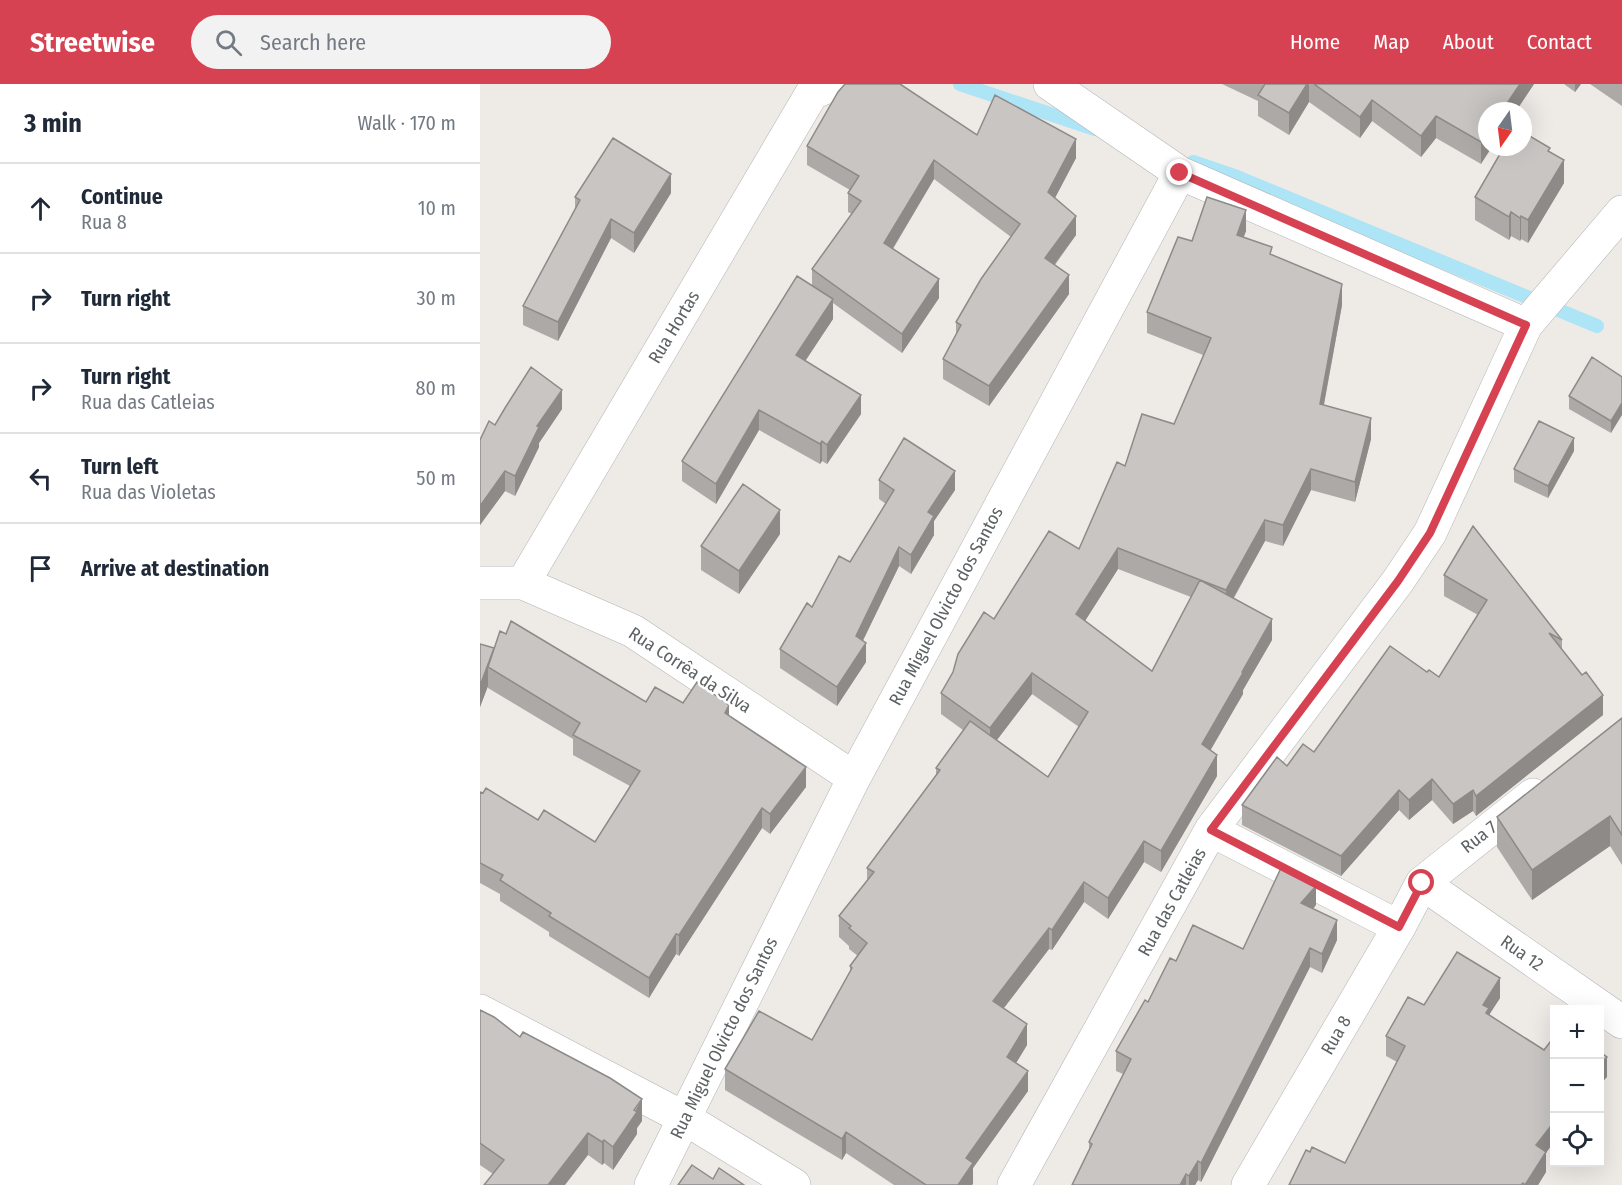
<!DOCTYPE html>
<meta charset="utf-8">
<style>
:root{--surface:#fff;--page:#f2f2f3;--text:#1f2937;--muted:#747a83;--line:#e0e1e3;--accent:#d74252}
body{margin:0;font-family:"Fira Sans Condensed",sans-serif;background:var(--page);color:var(--text)}
.controls{position:absolute;right:18px;bottom:18px;display:grid;overflow:hidden;border-radius:0px;box-shadow:0 6px 24px #0002}
.controls button{width:54px;height:54px;display:grid;place-items:center;padding:0;border:0;border-bottom:2px solid var(--line);background:var(--surface);color:var(--text);font:30px sans-serif}
.compass{position:absolute;left:998px;top:18px;width:54px;height:54px;border-radius:50%;background:var(--surface);box-shadow:0 6px 24px #0002;rotate:194deg}
.stop{position:absolute;width:18px;height:18px;margin:-14px;border:4px solid #d74252;border-radius:50%;background:#fff}
.stop.end{background:#d74252;border-color:#fff;box-shadow:0 2px 6px #0008}
.list{margin:0;padding:0;list-style:none}
h2{display:flex;justify-content:space-between;align-items:center;height:78px;margin:0;padding:0 24px;font-size:26px}
h2 small{font-size:20px;font-weight:400;color:var(--muted)}
.list li{display:grid;grid-template-columns:39px 1fr auto;gap:18px;align-items:center;box-sizing:border-box;height:90px;padding:0 24px;border-top:2px solid var(--line)}
.list b{display:block;font-size:22px;white-space:nowrap}
.list p{margin:0;font-size:20px;white-space:nowrap;color:var(--muted)}
.list em{font-size:20px;font-style:normal;color:var(--muted)}
.icon{flex:none;width:33px;height:33px;fill:none;stroke:currentColor;stroke-width:2;stroke-linecap:round;stroke-linejoin:round}
.map{position:relative;flex:none;width:1142px;height:1101px;overflow:hidden}
header{display:flex;align-items:center;gap:36px;box-sizing:border-box;height:84px;padding:0 30px;background:var(--accent);color:#fff}
header strong{font-size:28px}
nav{display:flex;gap:33px;margin-inline-start:auto;font-size:21px}
.search{width:420px;height:54px;background:var(--page);display:flex;align-items:center;gap:15px;box-sizing:border-box;padding:0 21px;border-radius:33px;color:var(--muted);font-size:22px}
main{display:flex}
aside{flex:1;background:var(--surface)}
.map>svg:first-child{display:block}
.lines{fill:none;stroke-linecap:round;stroke-linejoin:round}
.stream{stroke:#ade4f6;stroke-width:14}
.minor-casing{stroke:#b1b4b6;stroke-width:34}
.minor{stroke:#fff;stroke-width:33}
.wall{fill:#ada9a7;fill-rule:evenodd}
.shaded-wall{fill:#8d8a88}
.building{fill:#c9c5c2;stroke:#8d8a88;stroke-width:1.5}
.route{stroke:#d74252;stroke-width:8}
.labels{text-anchor:middle;stroke-width:5;stroke-linejoin:round;paint-order:stroke}
.street-label{font-size:18px;fill:#5d6264;stroke:#fff}
</style>
<header>
<strong>Streetwise</strong>
<div class="search"><svg class="icon" aria-label="search" viewBox="0 0 24 24"><circle cx="10" cy="10" r="6"/><path d="M15 15l6 6"/></svg>Search here</div>
<nav><a>Home</a><a>Map</a><a>About</a><a>Contact</a></nav>
</header>
<main>
<aside>
<h2>3 min<small>Walk · 170 m</small></h2>
<ul class="list">
<li><svg class="icon" aria-label="ahead" viewBox="0 0 24 24"><path d="M12 20V5M6 11l6-6 6 6"/></svg><div><b>Continue</b><p>Rua 8</p></div><em>10 m</em></li>
<li><svg class="icon" aria-label="right" viewBox="0 0 24 24"><path d="M7 20v-9h11M14 6l5 5-5 5"/></svg><div><b>Turn right</b></div><em>30 m</em></li>
<li><svg class="icon" aria-label="right" viewBox="0 0 24 24"><path d="M7 20v-9h11M14 6l5 5-5 5"/></svg><div><b>Turn right</b><p>Rua das Catleias</p></div><em>80 m</em></li>
<li><svg class="icon" aria-label="left" viewBox="0 0 24 24"><path d="M17 20v-9H6M10 6l-5 5 5 5"/></svg><div><b>Turn left</b><p>Rua das Violetas</p></div><em>50 m</em></li>
<li><svg class="icon" aria-label="arrive" viewBox="0 0 24 24"><path d="M6 21V4h12l-3 4 3 4H6"/></svg><div><b>Arrive at destination</b></div></li>
</ul>
</aside>
<div class="map">
<svg width="1142" height="1101" viewBox="0 0 1142 1101">
<rect width="100%" height="100%" fill="#eeeae6"/>
<g class="lines">
<!-- stream -->
<path class="stream" d="M480,0L615,45
M713,78L757,93L1117,242"/>
<!-- minor casing -->
<g class="minor-casing">
<path id="minor" d="M570,0L700,89L1046,241
M0,499H43L153,547L374,694
M43,499L332,9L355,0
M731,746L919,843
M942,799L1142,938
M0,927L204,1034L314,1101
M171,1101L374,694L700,89
M534,1101L731,746L918,497L950,449L1046,241L1142,128
M768,1101L919,843L942,799L1053,711"/>
</g>
<!-- minor -->
<use href="#minor" class="minor"/>
</g>
<!-- wall -->
<path class="wall" d="M742,0H1054L1036,27H1007L1001,80L956,54L941,73L892,37L880,54L829,18L809,51L778,32V17Z
M1084,0H1101L1095,8Z
M1110,0H1142V22Z
M497,51L596,74L575,114L596,151L575,181L589,210L509,322L463,295V275L476,250V238L531,153L454,95L413,165L459,214L422,269L353,219V235L325,277L381,330L347,380L342,377L340,380L279,346L236,420L202,397V377L332,202V185L372,130L368,128V109L370,106L327,81V62Z
M1070,68L1084,99L1048,159L1041,155L1040,157L1031,152L1029,156L995,136V113Z
M191,109L154,169L131,154L78,257L43,241V222L95,125V113Z
M766,147L763,153L792,171L862,221L844,321L891,355L875,418L831,406L803,462L785,457L754,514L792,556L763,606V610L730,666L737,692L681,788L664,778L628,835L604,818L572,866L569,865L524,924L547,961L536,979L548,1007L493,1084L492,1101H414L366,1069L362,1076L245,1006V985L332,956L370,889V882L378,872L369,865V862L359,853V832L387,796V784L456,691V684L483,646L461,630V609L514,535L599,465L645,382L694,340L723,271L667,249V228L712,157ZM638,485L711,513L672,587L605,537ZM552,610L599,643L568,693L517,656Z
M1142,293L1131,349L1089,325V312Z
M82,325L59,359V363L35,412L25,407L0,441V356L15,341Z
M1094,367L1068,414L1034,398V385Z
M399,396L475,406L454,437V451L431,490L419,482L383,556L386,578L357,622L300,584V565L332,523L370,478L406,420L399,415Z
M300,450L259,510L221,486V462Z
M964,491L1082,556V566L1123,631L996,732L993,727L973,740L952,716L929,736L919,726L861,792L762,741V721L807,682L834,668L947,588L959,593L998,531L964,512Z
M0,560L166,618L203,619L249,632L326,703L290,750L282,744L199,872L196,870L169,914L69,852V848L20,817V810L0,799V708L58,736L115,758L150,702L93,671V655L8,604V602L0,623Z
M1142,634V781L1130,762L1052,816L1017,763V733Z
M836,821L833,825L857,856L842,889L830,883L721,1098L718,1096L715,1101H592L609,1068V1058L643,990L636,987V967L696,877L763,865Z
M1020,914L1009,931L1066,1069V1088L1058,1101H809L865,1079L917,978L906,972V952L944,921Z
M0,926L162,1037L157,1044V1050L133,1086L124,1079L122,1081L108,1071L13,1090L0,1081Z"/>
<!-- shaded-wall -->
<path class="shaded-wall" d="M827,0H829V18L809,51V29Z
M1040,0H1054L1036,27H1022Z
M1095,0H1101L1095,8Z
M892,16V37L880,54V33Z
M956,32V54L941,73V52Z
M1007,49V63H1012L1001,80V58Z
M596,55V74L568,127V108Z
M454,76V95L404,179V159Z
M1084,76V99L1048,159V136Z
M191,90V109L154,169V149Z
M766,126V147L757,172V151Z
M1031,128V152L1029,156V133Z
M596,132V151L565,193V174Z
M1041,132V155L1040,157V134Z
M131,135V154L78,257V238Z
M589,191V210L509,322V302Z
M459,195V214L422,269V250Z
M862,200V221L840,341V320Z
M353,215V235L316,291V271Z
M82,306V325L59,359V363L35,412V392L57,342Z
M381,311V330L347,380V361Z
M1142,319V331L1131,349V337Z
M279,326V346L236,420V400Z
M891,334V355L875,418V398Z
M1094,354V367L1068,414V402Z
M342,357V377L340,380V360Z
M831,385V406L803,462V441Z
M25,387V407L0,441V422Z
M475,387V406L454,437V451L431,490V471L448,428Z
M300,426V450L259,510V487Z
M785,436V457L746,527V506Z
M419,463V482L376,571V552Z
M638,464V485L596,551V530Z
M792,535V556L763,606V610L722,681V660Z
M386,559V578L357,622V603Z
M14,564L8,583V602L0,623V602Z
M552,589V610L510,665V644Z
M1123,611V631L996,732V712Z
M249,621V642L245,629Z
M737,671V692L681,788V767Z
M326,683V703L290,750V730Z
M952,695V716L929,736V716Z
M919,706V726L861,792V772Z
M993,706V727L973,740V720Z
M282,724V744L199,872V851Z
M1130,732V762L1052,816V786Z
M664,757V778L628,835V814Z
M604,798V818L572,866V846Z
M836,802V821L821,839V819Z
M857,836V856L842,889V870Z
M569,844V865L513,938V917Z
M196,850V870L169,914V894Z
M830,864V883L721,1098V1079Z
M1020,894V914L1009,931V944L1003,921Z
M547,940V961L527,994V973Z
M1127,973V993L1119,1002V982Z
M548,987V1007L493,1084V1100L492,1101H478L486,1074Z
M162,1015V1037L157,1044V1050L133,1086V1063Z
M1074,1038V1058L1066,1069V1088L1058,1101H1045L1056,1061Z
M366,1048V1069L362,1076V1055Z
M108,1049V1071L85,1101H68Z
M124,1056V1079L122,1081V1058Z
M718,1077V1096L715,1101H709V1092Z
M706,1090V1101H700Z"/>
<!-- building -->
<path class="building" d="M365,0H420L497,51L515,11L596,55L568,108L596,132L565,174L589,191L509,302L463,275L481,241L476,238L501,195L540,140L454,76L404,159L459,195L422,250L332,185L381,117L368,109L379,92L327,62L358,8Z
M785,0H827L809,29L778,11Z
M834,0H1040L1022,27H1007V49L1001,58L956,32L941,52L892,16L880,33Z
M1043,48L1070,64L1068,67L1084,76L1048,136L1041,132L1040,134L1031,128L1029,133L995,113L1024,63H1043Z
M133,54L191,90L154,149L131,135L78,238L43,222L100,116L95,113Z
M727,113L766,126L757,151L792,163L790,170L862,200L840,320L891,334L875,398L831,385L803,441L785,436L746,506L638,464L596,530L672,587L720,496L792,535L762,588L763,589L722,660L737,671L681,767L664,757L628,814L604,798L572,846L569,844L513,917L547,940L527,973L548,987L486,1074L493,1079L478,1101H446L366,1048L362,1055L245,985L279,927L332,956L372,884L370,882L387,859L369,844L371,842L359,832L394,788L387,784L460,686L456,684L490,637L568,693L608,628L552,589L510,644L461,609L473,588L478,570L504,528L514,535L569,447L599,465L637,378L645,382L662,330L694,340L731,254L667,228L698,153L712,157Z
M317,192L353,215L316,271L381,311L347,361L342,357L340,360L279,326L236,400L202,377Z
M1112,273L1142,293V319L1131,337L1089,312Z
M51,283L82,306L57,342L59,343L35,392L25,387L0,422V356L9,337L15,341L25,324Z
M1059,337L1094,354L1068,402L1034,385Z
M424,354L475,387L448,428L454,432L431,471L419,463L376,552L386,559L357,603L300,565L327,519L332,523L359,472L370,478L414,406L399,396Z
M263,400L300,426L259,487L221,462Z
M993,442L1082,556L1069,549L1102,591L1106,588L1123,611L996,712L993,706L973,720L952,695L929,716L919,706L861,772L762,721L797,673L807,682L823,660L834,668L910,562L947,588L949,586L959,593L1007,516L964,491Z
M31,537L166,618L175,603L203,619L217,598L249,621L245,629L326,683L290,730L282,724L199,851L196,850L169,894L69,832L71,829L20,796L23,791L0,779V708L3,709L6,704L58,736L64,726L115,758L160,687L93,651L100,639L8,583L20,547L26,550Z
M0,560L14,564L0,602Z
M1142,634V751L1130,732L1052,786L1017,733Z
M801,784L836,802L821,819L857,836L842,870L830,864L721,1079L718,1077L709,1092L706,1090L700,1101H592L612,1060L609,1058L651,975L636,967L665,916L668,918L690,874L696,877L713,841L763,865Z
M977,868L1020,894L1003,921L1009,924L1006,929L1064,966L1074,953V1038L1056,1061L1066,1068L1045,1101L1043,1099L1041,1101H809L826,1066L830,1068L832,1063L865,1079L925,962L906,952L928,913L944,921Z
M0,926L14,933L40,953L43,948L130,994L162,1015L154,1026L157,1028L133,1063L124,1056L122,1058L108,1049L68,1101H4L24,1076L0,1059Z
M1119,967L1127,973L1119,982Z
M212,1081L233,1095L239,1084L264,1101H198Z"/>
<g class="lines">
<!-- route -->
<path class="route" d="M700,89L1046,241L950,449L918,497L731,746L919,843L942,799"/>
</g>
<g class="labels">
<!-- street labels -->
<g class="street-label">
<text transform="translate(194 243) rotate(-59)" y="6">Rua Hortas</text>
<text transform="translate(466 522) rotate(-62)" y="6">Rua Miguel Olvicto dos Santos</text>
<text transform="translate(210 586) rotate(33)" y="6">Rua Corrêa da Silva</text>
<text transform="translate(999 753) rotate(-38)" y="6">Rua 7</text>
<text transform="translate(692 818) rotate(-61)" y="6">Rua das Catleias</text>
<text transform="translate(1042 869) rotate(35)" y="6">Rua 12</text>
<text transform="translate(856 951) rotate(-60)" y="6">Rua 8</text>
<text transform="translate(244 954) rotate(-64)" y="6">Rua Miguel Olvicto dos Santos</text>
</g>
</g>
</svg>
<div class="controls">
<button>+</button>
<button>−</button>
<button><svg class="icon" aria-label="locate" viewBox="0 0 24 24"><circle cx="12" cy="12" r="6"/><path d="M12 2v4M12 18v4M2 12h4M18 12h4"/></svg></button>
</div>
<svg class="compass" viewBox="-18 -18 36 36"><path d="M0-13l5 13h-10z" fill="#e53935"/><path d="M0 13l5-13h-10z" fill="#747a83"/></svg>
<div class="stop" style="left:942px;top:799px"></div>
<div class="stop end" style="left:700px;top:89px"></div>
</div>
</main>
